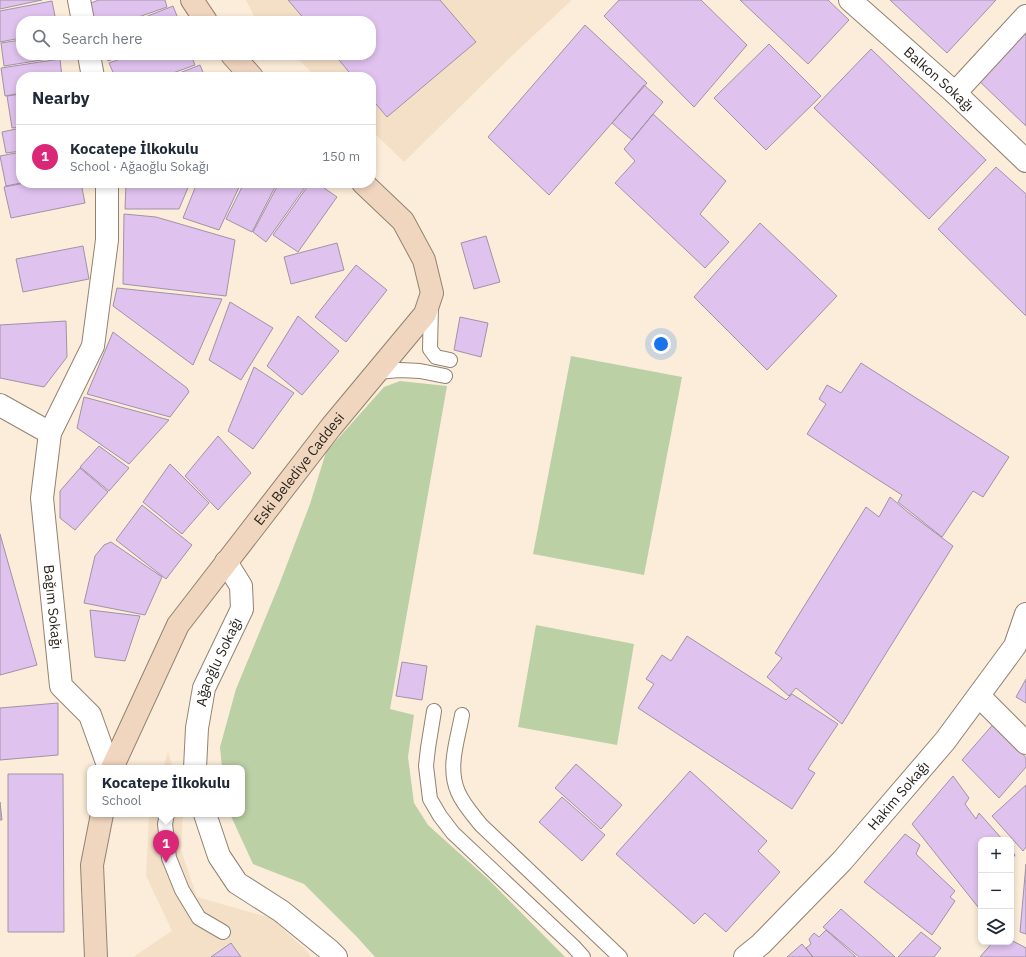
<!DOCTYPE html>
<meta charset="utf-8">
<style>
:root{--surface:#fff;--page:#f2f2f3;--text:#1f2937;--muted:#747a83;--line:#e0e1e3;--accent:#db2777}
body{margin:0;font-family:"IBM Plex Sans",sans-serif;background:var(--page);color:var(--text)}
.controls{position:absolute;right:12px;bottom:12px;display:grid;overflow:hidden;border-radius:8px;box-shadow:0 2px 6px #0003}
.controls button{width:36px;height:36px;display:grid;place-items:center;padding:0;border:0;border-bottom:1px solid var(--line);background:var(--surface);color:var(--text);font:20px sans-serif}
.you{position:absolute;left:661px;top:344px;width:14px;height:14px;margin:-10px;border:3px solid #fff;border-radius:50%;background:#1a73e8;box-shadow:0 0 0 6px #1a73e833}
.badge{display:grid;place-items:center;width:26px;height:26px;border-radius:50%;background:var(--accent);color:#fff;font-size:13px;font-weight:700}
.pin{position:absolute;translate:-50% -33px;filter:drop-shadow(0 1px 2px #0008)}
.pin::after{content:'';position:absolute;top:21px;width:14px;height:12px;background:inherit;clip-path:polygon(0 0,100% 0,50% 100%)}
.popup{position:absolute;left:87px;top:765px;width:158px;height:52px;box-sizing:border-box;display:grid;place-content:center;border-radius:8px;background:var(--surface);filter:drop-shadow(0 1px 3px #0005);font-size:13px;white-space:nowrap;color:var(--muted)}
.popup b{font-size:15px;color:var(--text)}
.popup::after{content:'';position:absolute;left:50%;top:100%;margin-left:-8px;border:8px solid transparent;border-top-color:var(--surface)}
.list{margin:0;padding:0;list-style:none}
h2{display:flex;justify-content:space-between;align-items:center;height:52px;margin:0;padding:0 16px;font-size:17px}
h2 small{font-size:13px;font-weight:400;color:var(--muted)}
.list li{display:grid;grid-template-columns:26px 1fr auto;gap:12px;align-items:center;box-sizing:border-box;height:64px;padding:0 16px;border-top:1px solid var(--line)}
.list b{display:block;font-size:15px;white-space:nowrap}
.list p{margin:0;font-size:13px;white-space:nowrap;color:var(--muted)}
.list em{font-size:13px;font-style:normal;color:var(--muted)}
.icon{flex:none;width:22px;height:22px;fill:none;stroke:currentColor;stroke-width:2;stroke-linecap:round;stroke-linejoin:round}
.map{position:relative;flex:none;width:1026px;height:957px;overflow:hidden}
.search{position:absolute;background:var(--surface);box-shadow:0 2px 6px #0003;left:16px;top:16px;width:360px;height:44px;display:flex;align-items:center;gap:10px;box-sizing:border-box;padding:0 14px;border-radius:16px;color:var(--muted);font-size:15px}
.panel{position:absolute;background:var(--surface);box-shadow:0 2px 6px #0003;left:16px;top:72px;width:360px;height:116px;border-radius:16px}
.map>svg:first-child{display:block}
.built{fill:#f4e0c7}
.green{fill:#bcd0a6}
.building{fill:#dfc2ee;stroke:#9f93a6}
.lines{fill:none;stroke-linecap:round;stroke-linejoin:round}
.lane-casing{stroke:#918372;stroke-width:16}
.street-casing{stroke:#918372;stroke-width:24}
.secondary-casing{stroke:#918372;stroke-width:24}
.lane{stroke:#fff;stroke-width:14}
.street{stroke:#fff;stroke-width:22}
.secondary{stroke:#f0d5bf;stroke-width:22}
.labels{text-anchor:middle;stroke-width:3;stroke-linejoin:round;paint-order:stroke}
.street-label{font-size:14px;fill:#241f18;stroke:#fff}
</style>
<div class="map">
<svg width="1026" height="957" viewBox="0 0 1026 957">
<rect width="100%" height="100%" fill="#fcedda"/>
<!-- built -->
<path class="built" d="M246,0H572L519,49L404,162L371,130V77H316L294,55H371V21H259L255,18Z
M168,752L173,768H163Z
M149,814H183L181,850L197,897L271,918L307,951L311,957H133L172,931L146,876Z"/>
<!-- green -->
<path class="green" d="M571,356L682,377L644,575L533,554Z
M400,381L447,386L390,709L414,715L408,757L414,803L428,825L488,879L565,957H375L357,937L304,884L253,864L230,814H242V768H222L220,747L236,689L279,585L310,504L326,452L384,387Z
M536,625L634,644L617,745L518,727Z"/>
<!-- building -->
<path class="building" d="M0,0H42L0,9Z
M99,0H165L167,7L127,21H94L88,4Z
M288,0H440L476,42L387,117L371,98V77H353L335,55H371V21H306Z
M619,0H701L747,45L694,107L604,16Z
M740,0H828L849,20L808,64Z
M890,0H996L947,53Z
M52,1L56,21H21V38L0,42V11Z
M173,6L179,21H135Z
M1026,24V126L975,77Z
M585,25L647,83L549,195L488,137Z
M21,40V55H60L61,57L4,66L1,43Z
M769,44L821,96L766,150L714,98Z
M871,49L986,160L929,219L814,108Z
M105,55H124L108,61Z
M131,55H191L195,65L162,77H115L109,63Z
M60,59L62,77H21V93L5,96L1,68Z
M200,65L205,77H169Z
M644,85L663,102L632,140L612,123Z
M21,94V127L12,128L7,96Z
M653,114L726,181L700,214L729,242L705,268L615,183L635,161L624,149Z
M21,128V151L6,153L2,132Z
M21,152V183L6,186L0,156Z
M996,167L1026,194V316L938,229Z
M25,183H81L85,203L11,218L4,187Z
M126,183H190L179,209H125Z
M197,183H241L219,230L183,218Z
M244,183H277L252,232L226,219Z
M279,183H308L266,242L253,232Z
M310,183H317L337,197L298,252L273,235Z
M124,214L156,217L235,240L226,296L123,284Z
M760,223L837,296L767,370L694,297Z
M486,236L500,282L474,289L461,243Z
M337,243L344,270L291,284L284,257Z
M83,246L89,279L23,292L16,259Z
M356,265L387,290L346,342L315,317Z
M117,288L222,299L193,365L113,306Z
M230,302L273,328L241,380L209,360Z
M298,316L339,351L302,395L267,366Z
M460,317L488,323L481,357L454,350Z
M66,321L67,357L44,387L0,378V325Z
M113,332L187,388L189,392L170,417L87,394Z
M861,363L1009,457L983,497L973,491L942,537L898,502L902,495L807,434L826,404L819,399L827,385L841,393Z
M254,367L294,393L253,449L228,431Z
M84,397L169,420L129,464L77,428Z
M218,436L251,473L218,510L185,476Z
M99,446L129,468L109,491L80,467Z
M170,464L209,503L182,534L143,502Z
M80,468L108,492L75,530L60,518V491Z
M890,497L909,513L953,546L842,724L796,688L789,696L767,677L782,658L775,653L866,507L879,517Z
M142,505L192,545L166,579L116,540Z
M0,534L37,665L0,675Z
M111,542L162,577L145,615L84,603L95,556L104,545Z
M90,610L140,616L125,661L95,657Z
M687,636L786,700L792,694L838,724L808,769L815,773L792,809L638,708L654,684L646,679L662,655L671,661Z
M402,662L427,666L422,700L396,696Z
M1026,679V703L1016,697Z
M58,703V755L0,760V708Z
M996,721L1026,758V767L999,798L962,760Z
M576,764L622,805L601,829L555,788Z
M690,771L767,841L758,851L780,872L726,932L705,913L694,924L616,854Z
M8,774H63L64,932H8Z
M953,776L969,798L965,804L976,819L979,813L1003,840H981V903L978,907L912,824Z
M1026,785V847L1023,851L992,816Z
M562,797L605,835L582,861L539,822Z
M0,802L2,820H0Z
M905,834L920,845L916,854L955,891L950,897L955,901L932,935L864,882Z
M1011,850L1015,855L1011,861Z
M1026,864V934L1020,932Z
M841,909L872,936L895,957H859L823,927Z
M826,930L856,957H813L806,948L811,944L809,939L814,933L819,937Z
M921,932L941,948L934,957H898Z
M1011,940L1026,948V957H980L993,942H1011Z
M231,943L241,957H211Z
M802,944L813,957H787Z"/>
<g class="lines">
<!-- lane casing -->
<g class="lane-casing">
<path id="lane" d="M431,306L430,349L436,357L450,360
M377,372L400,370L420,371L445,376
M434,711L428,748L426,766L430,799L440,816L453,833L573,946L583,957
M462,715C458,739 447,767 458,792C463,804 473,815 481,825L620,957
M167,814L165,824L169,858L182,890L199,918L223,932"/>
</g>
<!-- street casing -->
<g class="street-casing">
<g id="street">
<path d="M79,0L83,21"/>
<path id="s1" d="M850,0L955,93L1026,161"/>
<path d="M89,55L93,77"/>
<path d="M955,93L1026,16"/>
<path id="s2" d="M107,183V240L93,346L50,433L42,498L61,686L90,715L109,768"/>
<path d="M0,405L50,433"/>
<path d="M979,696L1026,743"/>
<path id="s3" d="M195,768L197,728L204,688L242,609L241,586L226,562"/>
<path d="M205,814L219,856L237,883L281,911L329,950L336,957"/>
<path id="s4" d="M745,957L761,944L842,861L945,741L1015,646L1026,614"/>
</g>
</g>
<!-- secondary casing -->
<g class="secondary-casing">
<g id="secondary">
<path d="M192,0L206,21"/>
<path d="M232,55L252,77"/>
<path id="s5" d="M112,768L178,625L331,427L425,314L432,293L424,260L403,221L363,183"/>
<path d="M96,957L92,865L102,814"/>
</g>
</g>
<!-- lane -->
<use href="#lane" class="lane"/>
<!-- street -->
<use href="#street" class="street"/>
<!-- secondary -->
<use href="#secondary" class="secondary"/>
</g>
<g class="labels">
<!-- street labels -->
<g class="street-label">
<text dy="5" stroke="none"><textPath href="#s1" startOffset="119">Balkon Sokağı</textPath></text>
<text dy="5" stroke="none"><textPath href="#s5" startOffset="355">Eski Belediye Caddesi</textPath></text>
<text dy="5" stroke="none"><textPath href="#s2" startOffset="436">Bağım Sokağı</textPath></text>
<text dy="5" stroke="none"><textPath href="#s3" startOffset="110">Ağaoğlu Sokağı</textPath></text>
<text dy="5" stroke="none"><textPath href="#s4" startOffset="223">Hakim Sokağı</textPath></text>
</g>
</g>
</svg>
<div class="controls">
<button>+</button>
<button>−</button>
<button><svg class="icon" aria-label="layers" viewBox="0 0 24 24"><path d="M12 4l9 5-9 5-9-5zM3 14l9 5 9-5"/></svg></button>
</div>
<div class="you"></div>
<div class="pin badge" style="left:166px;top:863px">1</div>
<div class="popup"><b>Kocatepe İlkokulu</b>School</div>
<div class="search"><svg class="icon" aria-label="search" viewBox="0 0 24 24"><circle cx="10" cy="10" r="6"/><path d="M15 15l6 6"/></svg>Search here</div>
<section class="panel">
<h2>Nearby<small></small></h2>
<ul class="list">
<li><span class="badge">1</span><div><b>Kocatepe İlkokulu</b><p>School · Ağaoğlu Sokağı</p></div><em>150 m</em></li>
</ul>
</section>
</div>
